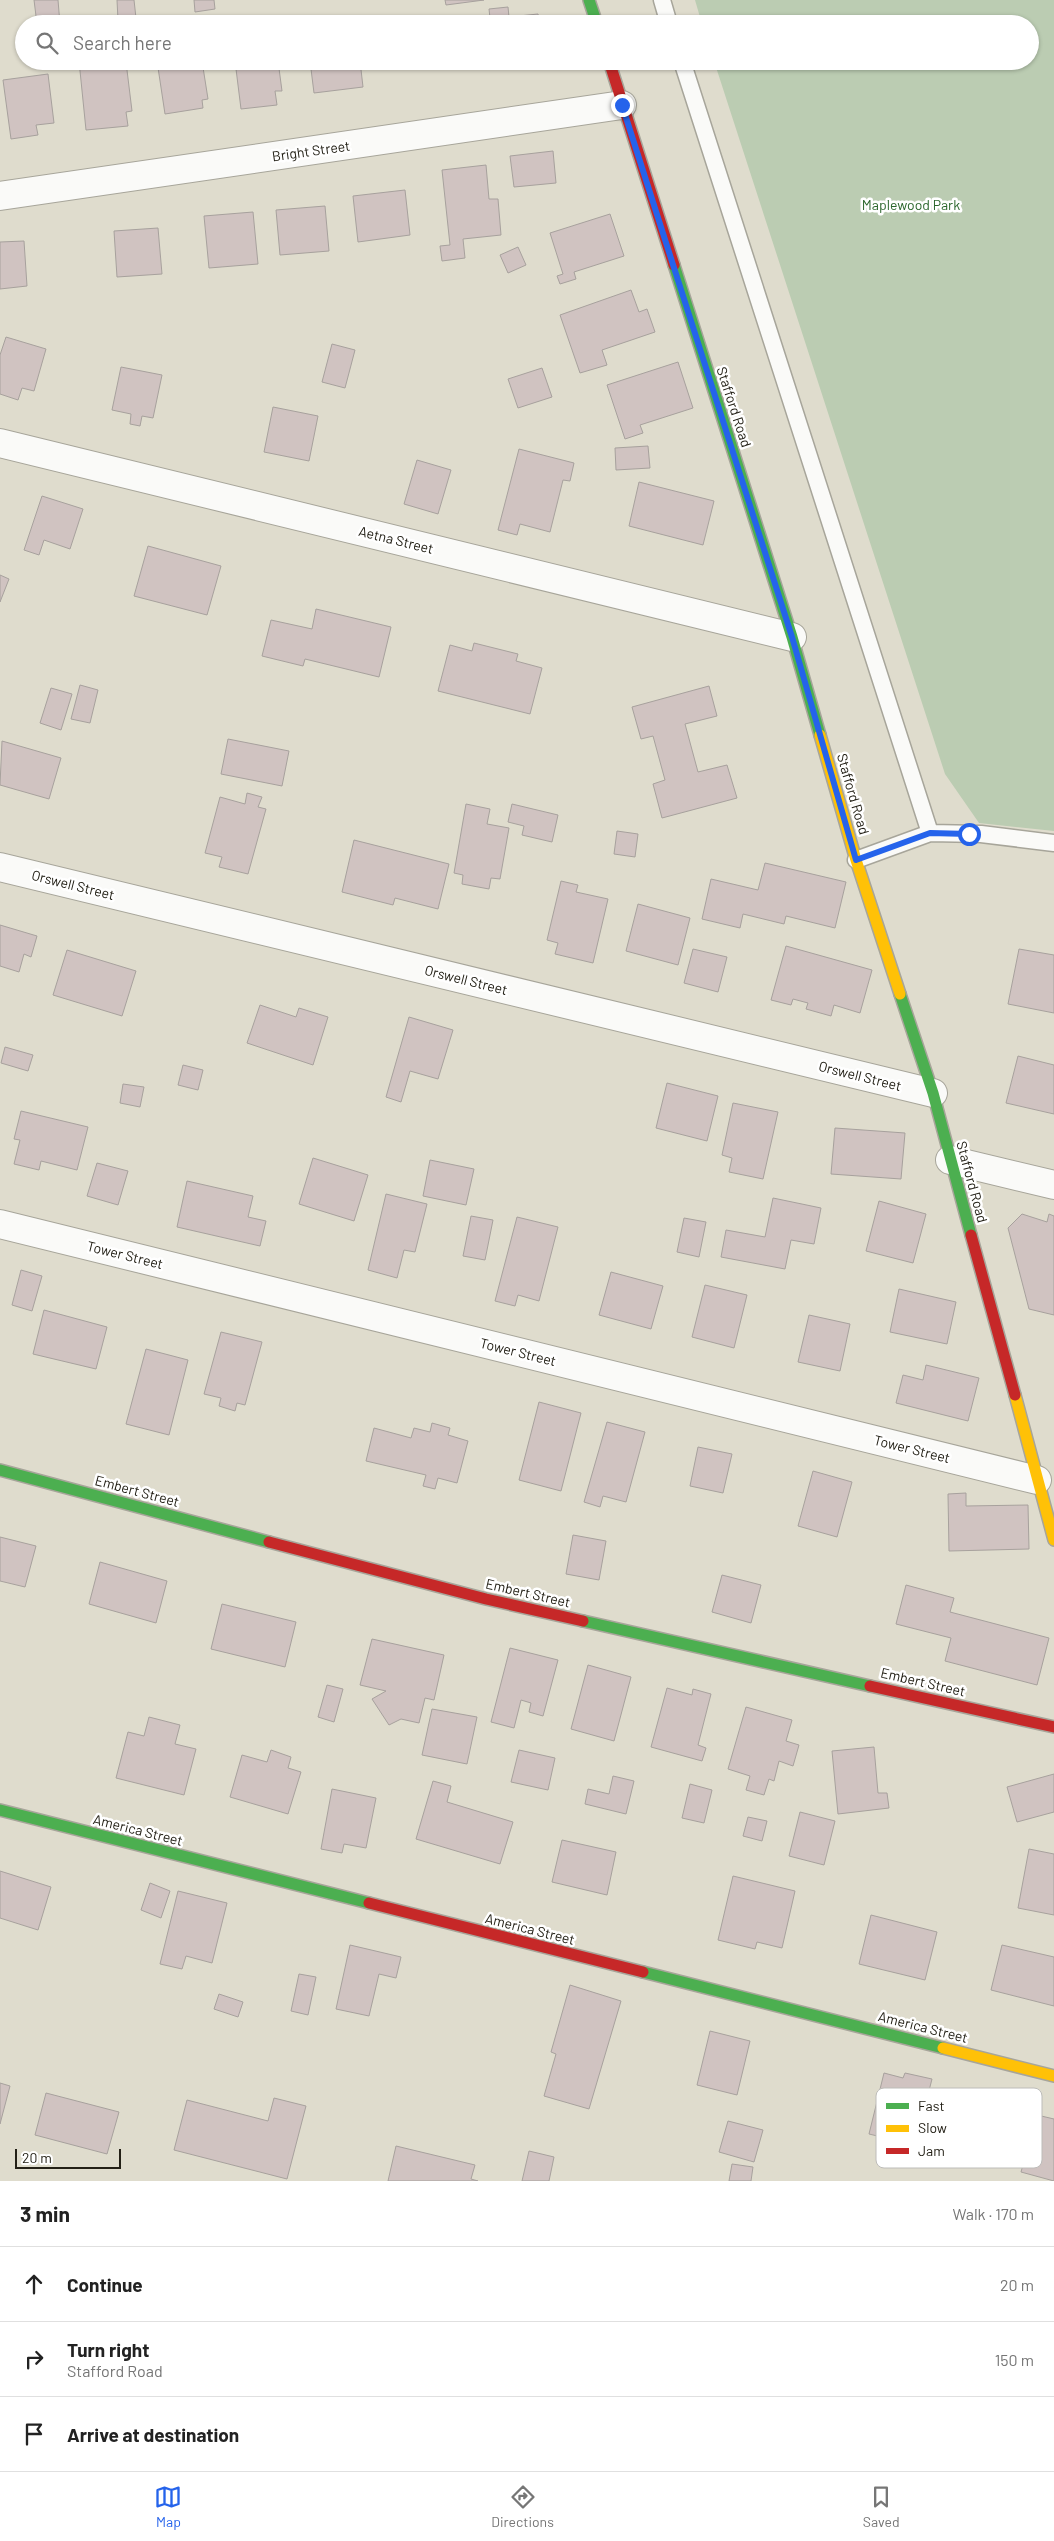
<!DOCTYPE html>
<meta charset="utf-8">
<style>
:root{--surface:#fff;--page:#f2f2f2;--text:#222;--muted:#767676;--line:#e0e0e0;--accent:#2563eb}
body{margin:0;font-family:Barlow,sans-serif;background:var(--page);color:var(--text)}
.scale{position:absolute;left:15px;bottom:12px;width:106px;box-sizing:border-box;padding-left:5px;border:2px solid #232016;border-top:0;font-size:14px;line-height:18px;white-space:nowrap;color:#232016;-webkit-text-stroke:4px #fff;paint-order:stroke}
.stop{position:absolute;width:15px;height:15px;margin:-11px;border:4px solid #2563eb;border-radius:50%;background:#fff}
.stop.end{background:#2563eb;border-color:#fff;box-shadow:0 1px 5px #0008}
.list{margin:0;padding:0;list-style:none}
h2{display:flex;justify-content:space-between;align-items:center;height:65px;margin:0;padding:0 20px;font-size:21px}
h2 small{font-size:16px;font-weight:400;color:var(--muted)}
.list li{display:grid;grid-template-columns:32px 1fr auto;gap:15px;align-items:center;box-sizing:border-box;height:75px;padding:0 20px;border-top:1px solid var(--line)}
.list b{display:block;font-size:19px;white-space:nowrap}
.list p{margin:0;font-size:16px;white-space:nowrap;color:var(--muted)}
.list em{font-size:16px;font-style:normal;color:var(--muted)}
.icon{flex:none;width:28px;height:28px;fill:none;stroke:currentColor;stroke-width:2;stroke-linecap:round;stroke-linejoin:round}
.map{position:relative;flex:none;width:1054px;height:2181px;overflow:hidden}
.search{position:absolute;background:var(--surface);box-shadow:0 1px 4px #0004;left:15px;right:15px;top:15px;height:55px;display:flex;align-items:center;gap:12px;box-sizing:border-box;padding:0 18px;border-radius:28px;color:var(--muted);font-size:19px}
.sheet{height:290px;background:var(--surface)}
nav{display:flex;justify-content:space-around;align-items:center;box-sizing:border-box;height:70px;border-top:1px solid var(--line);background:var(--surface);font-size:14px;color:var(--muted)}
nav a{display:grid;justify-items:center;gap:2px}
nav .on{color:var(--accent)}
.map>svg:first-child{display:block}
.green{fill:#bbccb2}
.building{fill:#d0c3c1;stroke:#a7a19d}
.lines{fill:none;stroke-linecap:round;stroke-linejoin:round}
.lane-casing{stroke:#a7a59a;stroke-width:19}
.street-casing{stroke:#a7a59a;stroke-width:30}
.fast-casing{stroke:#a7a59a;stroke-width:14}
.slow-casing{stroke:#a7a59a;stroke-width:14}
.jam-casing{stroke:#a7a59a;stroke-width:14}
.lane{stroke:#fafaf8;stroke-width:16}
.street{stroke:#fafaf8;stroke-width:28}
.fast{stroke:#4caf50;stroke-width:11}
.slow{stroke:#ffc107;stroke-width:11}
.jam{stroke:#c62828;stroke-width:11}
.route{stroke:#2563eb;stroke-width:6}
.labels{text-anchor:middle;stroke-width:5;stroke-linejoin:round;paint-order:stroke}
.street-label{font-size:14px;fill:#232016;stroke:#fff}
.park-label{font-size:14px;fill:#2b662c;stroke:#fff}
.key{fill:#fff;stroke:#bdbcb9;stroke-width:1}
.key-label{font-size:14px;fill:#232016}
</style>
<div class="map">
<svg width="1054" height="2181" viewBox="0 0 1054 2181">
<rect width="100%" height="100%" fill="#dfdccd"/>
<!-- green -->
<path class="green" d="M695,0H1054V831L979,823L945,774L714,61H1030V24H702Z"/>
<!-- building -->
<path class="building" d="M34,0H58L60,24H37Z
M117,0H134L136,18L118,20Z
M194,0H214L215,9L195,12Z
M445,0H484L446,5Z
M508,7L509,17L538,14L540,24H469V20L490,18L489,9Z
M355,17L356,24H306V22Z
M79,61L126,62L132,111L126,112L128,126L86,130Z
M157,61H202L208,99L202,100L203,108L165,114Z
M235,61H278L282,91H275L277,105L241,109Z
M310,61H360L363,87L314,93Z
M473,61H494V63L474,66Z
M48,74L54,123L36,125L38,135L11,139L3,80Z
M553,151L556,183L514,187L510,156Z
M486,165L489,199H498L501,235L463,239L465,258L442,261L440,246L450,245L442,170Z
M405,190L410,235L358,242L353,196Z
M325,206L329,251L280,255L276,210Z
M253,212L258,264L209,268L204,216Z
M610,214L624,256L574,272L576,279L560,284L557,276L563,274L550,233Z
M158,228L162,274L117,277L114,231Z
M24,241L27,286L0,289V242Z
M518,247L526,265L508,273L500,255Z
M631,290L639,312L647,309L655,332L602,350L607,365L580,373L560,315Z
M6,337L46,349L34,391L22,388L18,400L0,394V355Z
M332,344L355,350L345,388L322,382Z
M678,362L693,408L640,425L643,433L625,439L607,385Z
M121,367L162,375L153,418L142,416L140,426L130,424L131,414L112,410Z
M542,368L552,397L518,408L508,379Z
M273,407L318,416L309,461L264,452Z
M648,446L650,468L616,470L615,448Z
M519,449L574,463L570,481L563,480L550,532L520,524L517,535L498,530Z
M417,460L451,470L438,514L404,504Z
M639,482L714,501L703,545L629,526Z
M42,496L83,509L70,549L44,540L39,555L24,550Z
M148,546L221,566L207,615L134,596Z
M0,575L9,579L0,602Z
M316,609L391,627L379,677L305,659L303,666L262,656L271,620L312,629Z
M474,643L518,654L516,661L542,668L530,714L438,691L450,645L472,651Z
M80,685L98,690L90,723L71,719Z
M709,686L717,716L685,724L698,772L727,765L737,798L662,818L653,784L665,780L653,736L641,739L632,707Z
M51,688L72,694L61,730L40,723Z
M228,739L289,751L282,786L221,774Z
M2,741L61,758L49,799L0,785Z
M247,793L262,797L258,807L266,809L248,874L219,867L222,857L205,853L220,797L245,804Z
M466,804L490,809L487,824L509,828L500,879L491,878L489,889L462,884L463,875L454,873Z
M512,804L558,815L552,842L522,835L524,826L508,822Z
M617,831L638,834L635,857L614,854Z
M354,840L449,864L438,909L395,898L393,905L342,892Z
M765,863L846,882L835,928L786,916L784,924L743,914L740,928L702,919L711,879L758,890Z
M561,881L578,885L576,892L608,899L593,963L555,954L558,943L547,940Z
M638,904L690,918L678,965L626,951Z
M0,925L37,936L31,957L24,954L19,972L0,966Z
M786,946L872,970L860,1013L834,1005L831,1016L806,1009L808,1003L793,999L791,1005L771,1000Z
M693,949L727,957L718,992L684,983Z
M1019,949L1054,955V1013L1008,1004Z
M67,950L136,971L122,1016L53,995Z
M260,1005L296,1017L299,1008L328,1017L313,1065L247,1043Z
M409,1017L453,1030L438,1079L410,1071L401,1102L386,1097Z
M5,1047L33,1055L28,1071L1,1063Z
M1018,1056L1054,1065V1114L1006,1103Z
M183,1065L203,1070L198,1090L178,1085Z
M667,1083L718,1096L707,1141L656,1128Z
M123,1084L144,1087L140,1107L120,1103Z
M733,1103L778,1112L763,1179L729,1172L732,1158L722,1155Z
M21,1111L88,1127L77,1170L41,1161L39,1170L14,1164L20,1140L14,1139Z
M835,1128L905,1133L901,1179L831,1174Z
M313,1158L368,1175L354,1221L299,1204Z
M430,1160L474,1169L466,1205L423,1196Z
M97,1163L128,1171L118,1205L87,1196Z
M187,1181L253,1196L248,1217L266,1221L260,1246L177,1227Z
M386,1194L427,1204L415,1252L404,1250L397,1278L368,1270Z
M773,1198L821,1208L814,1244L791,1240L785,1269L721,1257L726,1230L765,1237Z
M879,1201L926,1214L913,1263L866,1251Z
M1022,1214L1047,1222L1049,1214L1054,1216V1315L1029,1309L1008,1228Z
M471,1216L493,1220L485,1260L463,1256Z
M517,1217L558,1227L539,1301L518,1295L515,1306L495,1301Z
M684,1218L706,1222L699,1257L677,1252Z
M21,1270L42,1276L32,1311L12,1305Z
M611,1272L663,1286L651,1329L599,1315Z
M705,1285L747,1295L734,1348L692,1337Z
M899,1289L956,1302L947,1344L890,1332Z
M44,1310L107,1327L96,1369L33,1354Z
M809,1315L850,1324L840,1371L798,1362Z
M221,1332L262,1342L245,1405L237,1403L235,1411L219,1406L221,1398L204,1394Z
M146,1349L188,1360L169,1435L126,1424Z
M926,1365L979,1378L968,1421L896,1403L903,1375L923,1380Z
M539,1402L581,1413L561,1491L519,1480Z
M607,1422L645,1432L626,1502L603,1496L600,1507L584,1502Z
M432,1423L450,1428L448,1435L468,1441L457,1483L438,1478L435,1489L423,1486L426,1475L366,1461L374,1428L411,1438L414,1428L430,1432Z
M698,1447L732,1454L723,1493L690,1486Z
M813,1471L852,1482L837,1537L798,1526Z
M966,1493V1506L1028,1505L1029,1549L949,1551L948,1494Z
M573,1535L606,1541L599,1580L566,1574Z
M0,1537L36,1546L25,1587L0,1581Z
M100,1562L167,1581L156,1623L89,1604Z
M722,1575L761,1585L751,1623L712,1612Z
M906,1585L954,1598L950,1612L1049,1638L1037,1685L945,1661L951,1638L896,1624Z
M222,1604L296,1622L285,1667L211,1649Z
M372,1639L444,1655L434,1700L425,1698L419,1723L401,1719L389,1725L372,1699L386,1691L360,1685Z
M510,1648L558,1660L543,1716L529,1712L531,1703L521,1700L514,1728L491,1722Z
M588,1665L631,1677L614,1741L571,1729Z
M327,1685L343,1689L334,1722L318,1717Z
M667,1688L692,1695L693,1689L711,1694L698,1745L706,1748L702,1761L651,1747Z
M746,1707L792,1720L786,1741L799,1745L793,1766L779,1761L774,1781L769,1779L764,1795L746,1790L750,1776L728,1769Z
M432,1709L477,1717L467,1764L422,1755Z
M149,1717L180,1725L175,1744L196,1749L184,1795L116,1778L128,1732L144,1736Z
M874,1747L878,1793H887L889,1808L838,1814L832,1751Z
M271,1750L291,1757L288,1768L301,1772L288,1814L230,1797L242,1755L267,1762Z
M519,1750L555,1758L548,1790L511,1782Z
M1054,1774V1812L1017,1822L1007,1787Z
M613,1776L634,1781L626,1814L585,1804L588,1789L609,1794Z
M433,1781L451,1786L447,1802L513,1822L500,1864L416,1839Z
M690,1784L712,1790L704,1823L682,1818Z
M332,1789L376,1798L366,1848L344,1844L342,1853L321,1849Z
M800,1812L835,1821L824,1865L789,1856Z
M748,1817L767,1821L762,1841L743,1836Z
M562,1840L616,1852L607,1895L552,1882Z
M1029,1849L1054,1854V1915L1018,1908Z
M0,1871L51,1887L38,1930L0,1918Z
M733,1876L795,1891L782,1948L757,1942L755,1949L718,1940Z
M150,1883L170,1891L161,1918L141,1910Z
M178,1891L227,1903L212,1963L186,1956L182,1969L160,1964Z
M871,1915L937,1932L925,1980L859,1964Z
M350,1945L401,1957L396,1978L379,1974L369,2016L336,2009Z
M1002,1945L1054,1957V2006L991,1990Z
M299,1974L316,1977L308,2015L291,2011Z
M570,1985L621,2001L589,2109L544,2096L556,2054L551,2052Z
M219,1994L243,2002L238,2017L214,2009Z
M710,2031L750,2041L737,2095L697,2085Z
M884,2073L903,2078L905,2073L932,2079L915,2145L869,2134Z
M0,2083L10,2086L0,2124Z
M46,2093L119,2112L107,2154L35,2135Z
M274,2098L306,2106L287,2179L174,2150L187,2100L268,2121Z
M1037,2115L1054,2119V2181L1021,2172Z
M728,2121L763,2130L754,2162L719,2152Z
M396,2146L475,2165L471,2179L478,2181H388Z
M529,2151L554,2157L549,2181H522Z
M732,2164L753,2167L751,2181H729Z"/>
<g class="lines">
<!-- lane casing -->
<g class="lane-casing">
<path id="lane" d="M662,0L669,24
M682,61L930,833
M856,860L930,833L981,834L1054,843"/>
</g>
<!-- street casing -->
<g class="street-casing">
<path id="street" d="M0,196L622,105
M0,443L792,637
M0,867L933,1093
M950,1160L1054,1185
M0,1224L1037,1480"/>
</g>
<!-- fast casing -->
<g class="fast-casing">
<path id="fast" d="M589,0L597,24
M674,265L792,637L820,735
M900,994L933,1093L971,1235
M0,1470L269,1542
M583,1621L870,1686
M0,1810L369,1903
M643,1972L943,2048"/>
</g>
<!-- slow casing -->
<g class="slow-casing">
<path id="slow" d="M820,735L856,860L900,994
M1015,1395L1054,1540
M943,2048L1054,2076"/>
</g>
<!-- jam casing -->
<g class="jam-casing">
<path id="jam" d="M609,61L674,265
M971,1235L1015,1395
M269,1542L486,1599L583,1621
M870,1686L1054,1727
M369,1903L643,1972"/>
</g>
<!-- lane -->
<use href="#lane" class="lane"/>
<!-- street -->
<use href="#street" class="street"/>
<!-- fast -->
<use href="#fast" class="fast"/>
<!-- slow -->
<use href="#slow" class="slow"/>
<!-- jam -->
<use href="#jam" class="jam"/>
</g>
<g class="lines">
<!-- route -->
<path class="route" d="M622,105L792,637L856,860L930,833L969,834"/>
</g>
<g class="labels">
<!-- street labels -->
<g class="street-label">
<text transform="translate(311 151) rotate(-8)" y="5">Bright Street</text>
<text transform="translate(734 407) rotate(72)" y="5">Stafford Road</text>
<text transform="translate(396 540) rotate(14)" y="5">Aetna Street</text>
<text transform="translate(853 794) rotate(74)" y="5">Stafford Road</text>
<text transform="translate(73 885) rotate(14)" y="5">Orswell Street</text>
<text transform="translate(466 980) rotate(14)" y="5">Orswell Street</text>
<text transform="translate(860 1076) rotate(14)" y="5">Orswell Street</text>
<text transform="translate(972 1182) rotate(75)" y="5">Stafford Road</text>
<text transform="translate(125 1255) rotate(14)" y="5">Tower Street</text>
<text transform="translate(518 1352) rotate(14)" y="5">Tower Street</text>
<text transform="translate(912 1449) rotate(14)" y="5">Tower Street</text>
<text transform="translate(137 1491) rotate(15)" y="5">Embert Street</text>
<text transform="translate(528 1593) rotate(13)" y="5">Embert Street</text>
<text transform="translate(923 1682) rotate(13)" y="5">Embert Street</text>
<text transform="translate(138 1830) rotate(14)" y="5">America Street</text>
<text transform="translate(530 1929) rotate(14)" y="5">America Street</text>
<text transform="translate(923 2027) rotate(14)" y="5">America Street</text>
</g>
<!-- park labels -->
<g class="park-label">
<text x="911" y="210">Maplewood Park</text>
</g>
</g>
<!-- legend -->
<rect x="876" y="2088" width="166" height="80" rx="8" class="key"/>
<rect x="886" y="2103" width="23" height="6" fill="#4caf50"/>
<rect x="886" y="2125" width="23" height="7" fill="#ffc107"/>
<rect x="886" y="2148" width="23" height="6" fill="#c62828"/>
<g class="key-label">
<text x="918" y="2111">Fast</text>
<text x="918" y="2133">Slow</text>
<text x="918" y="2156">Jam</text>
</g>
</svg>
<div class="scale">20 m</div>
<div class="stop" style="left:969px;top:834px"></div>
<div class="stop end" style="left:622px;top:105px"></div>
<div class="search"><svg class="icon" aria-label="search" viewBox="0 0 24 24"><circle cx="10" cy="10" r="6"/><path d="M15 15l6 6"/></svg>Search here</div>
</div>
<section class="sheet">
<h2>3 min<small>Walk · 170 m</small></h2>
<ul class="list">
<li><svg class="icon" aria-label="ahead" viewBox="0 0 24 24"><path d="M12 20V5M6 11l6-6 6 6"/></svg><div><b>Continue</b></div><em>20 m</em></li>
<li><svg class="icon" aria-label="right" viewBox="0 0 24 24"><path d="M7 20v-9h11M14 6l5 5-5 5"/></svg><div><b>Turn right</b><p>Stafford Road</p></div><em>150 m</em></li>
<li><svg class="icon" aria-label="arrive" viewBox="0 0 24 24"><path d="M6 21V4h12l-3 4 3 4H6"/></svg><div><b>Arrive at destination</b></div></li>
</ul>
</section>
<nav>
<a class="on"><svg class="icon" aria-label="map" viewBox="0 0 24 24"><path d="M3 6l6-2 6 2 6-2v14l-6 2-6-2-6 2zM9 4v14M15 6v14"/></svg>Map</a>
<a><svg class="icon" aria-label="directions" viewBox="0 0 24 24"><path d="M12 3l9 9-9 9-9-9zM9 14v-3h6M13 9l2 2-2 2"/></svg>Directions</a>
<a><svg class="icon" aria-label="saved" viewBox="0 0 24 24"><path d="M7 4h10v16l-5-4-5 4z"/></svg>Saved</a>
</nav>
